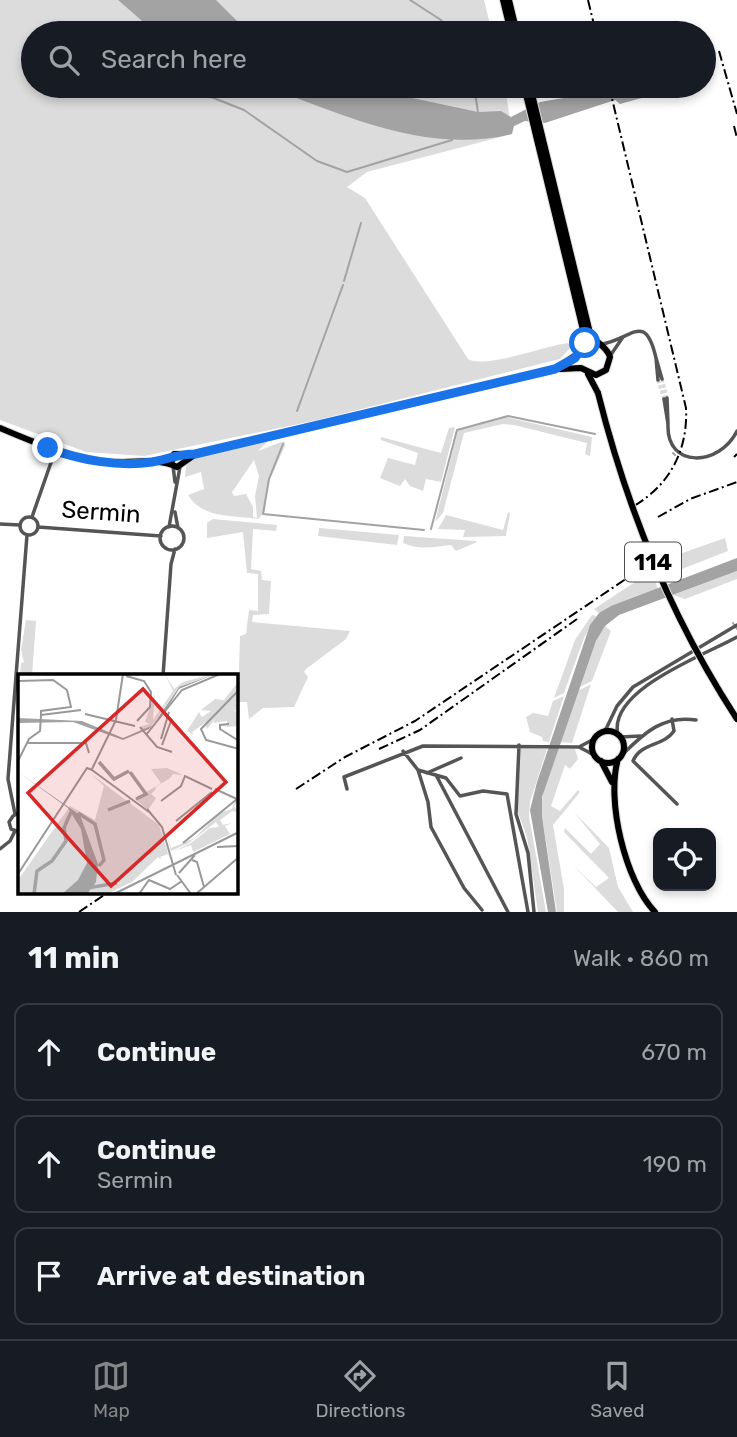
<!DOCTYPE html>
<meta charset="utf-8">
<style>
:root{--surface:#171b24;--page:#20242c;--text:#f1f3f6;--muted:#9ea1a6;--line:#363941;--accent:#858687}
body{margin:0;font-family:Rubik,sans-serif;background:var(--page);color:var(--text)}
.controls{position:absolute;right:21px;bottom:21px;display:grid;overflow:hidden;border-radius:14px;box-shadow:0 4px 10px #0003}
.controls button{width:63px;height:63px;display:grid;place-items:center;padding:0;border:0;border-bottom:2px solid var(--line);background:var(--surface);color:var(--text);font:35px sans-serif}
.stop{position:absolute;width:21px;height:21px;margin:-16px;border:5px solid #1a73e8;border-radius:50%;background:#fff}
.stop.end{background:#1a73e8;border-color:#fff;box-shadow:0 2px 7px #0008}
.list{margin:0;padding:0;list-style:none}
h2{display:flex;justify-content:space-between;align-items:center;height:91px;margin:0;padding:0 28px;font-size:30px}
h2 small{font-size:23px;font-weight:400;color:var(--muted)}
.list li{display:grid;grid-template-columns:46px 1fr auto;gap:21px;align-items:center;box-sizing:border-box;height:98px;margin:0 14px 14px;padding:0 14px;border:2px solid var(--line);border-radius:14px}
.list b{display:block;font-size:26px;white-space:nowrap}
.list p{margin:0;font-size:23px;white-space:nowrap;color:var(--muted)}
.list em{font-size:23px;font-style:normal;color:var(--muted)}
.icon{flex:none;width:38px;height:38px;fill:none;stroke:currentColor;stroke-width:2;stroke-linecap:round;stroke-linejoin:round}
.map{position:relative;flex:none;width:737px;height:912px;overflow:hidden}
.search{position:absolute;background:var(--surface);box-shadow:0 4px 10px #0003;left:21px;right:21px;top:21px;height:77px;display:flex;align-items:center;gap:18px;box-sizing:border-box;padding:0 24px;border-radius:38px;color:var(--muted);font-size:26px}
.sheet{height:427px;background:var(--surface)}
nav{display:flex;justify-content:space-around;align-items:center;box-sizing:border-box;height:98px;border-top:2px solid var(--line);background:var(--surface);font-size:19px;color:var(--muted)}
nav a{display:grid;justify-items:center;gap:4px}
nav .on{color:var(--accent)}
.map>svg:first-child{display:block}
.green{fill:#dcdcdc;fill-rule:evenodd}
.water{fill:#a3a3a3}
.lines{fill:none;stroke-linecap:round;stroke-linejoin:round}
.stream{stroke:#a3a3a3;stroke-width:2}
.minor-tunnel{stroke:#d9d9d9;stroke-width:3.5;stroke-dasharray:3.5 2;stroke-linecap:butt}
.primary-casing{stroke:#dbdbdb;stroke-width:8}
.minor{stroke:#555;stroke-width:3.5}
.primary{stroke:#000;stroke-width:6}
.rail{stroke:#000;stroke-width:2;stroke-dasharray:10 3.5 2 3.5;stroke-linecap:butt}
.primary-bridge-casing{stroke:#dbdbdb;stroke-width:8;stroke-linecap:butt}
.primary-bridge{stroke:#000;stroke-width:6}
.route{stroke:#1a73e8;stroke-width:9}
.labels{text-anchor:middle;stroke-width:7;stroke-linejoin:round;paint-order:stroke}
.shield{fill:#fff;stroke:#4c4c4c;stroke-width:2}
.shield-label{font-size:23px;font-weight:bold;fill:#000}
.street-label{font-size:24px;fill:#000;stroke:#fff}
.inset-river{fill:none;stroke:#a3a3a3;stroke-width:3.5}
.inset-road{fill:none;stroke:#999;stroke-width:2}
.view{fill:#d62828;fill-opacity:0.15;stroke:#d62828;stroke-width:3.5}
.inset-edge{fill:none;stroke:#000;stroke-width:3.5}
</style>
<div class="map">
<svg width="737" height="912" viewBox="0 0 737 912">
<rect width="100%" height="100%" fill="#fff"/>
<!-- green -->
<path class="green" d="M0,0H484L492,33H33V86H505L512,134L367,172L347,187L365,198L468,359C485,369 544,346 568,343L571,347L560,359L318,420L144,456L86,452L0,420Z
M506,417L592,437L590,456L585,454L587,443L514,425L503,424L464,433L443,513L435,522L458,430Z
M455,427L441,482L426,479L423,491L410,486L405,479L400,486L380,478L388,458L415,465L418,453L381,440V437L441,453L449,428Z
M270,439L258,451L281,442H285V446L267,486L265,512L258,519C232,515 203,519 188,495L204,489L201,472L185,477L187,460ZM254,460L259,476L255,496L257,518L253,517V507L246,494L234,496L232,492Z
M508,512L510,513L506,536L463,537L465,530L438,529L446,515L503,530Z
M213,519L277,525L276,531L253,529L251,569L261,571L262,580L271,581L269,614L253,615L252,622L350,631L346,639L306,669L304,672L308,677L294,707L263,708L249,719L247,702H238L240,636L246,634L249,610L258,611V574L247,573L243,532L207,538V523Z
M319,528L399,535L397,545L318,536Z
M404,536L476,541L477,542L456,551L451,545C435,547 418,550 403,543Z
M725,538L728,551L677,571L671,557Z
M737,571V579L685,599L673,595Z
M655,581L658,589L599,613L594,609L635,582Z
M592,615L596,616L584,638L564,693L554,698L575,640Z
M26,620L36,621L32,676H20L21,663L24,662L21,650Z
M605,626L611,631L592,681L580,687L596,641Z
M591,684L572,743L560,742L578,691Z
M564,696L549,742L543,741L542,737L530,732L526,717L533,713L548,716L553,701Z
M520,748L547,749L530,802L529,816L546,912H538L527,837L517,810Z
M558,749H575L578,759L570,769L565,765L551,806L560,811L578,790L580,792L553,825L564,889V912H557L541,809L544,786Z
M574,812L609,848L618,887L633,912H618L573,865L596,887L609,878L564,832L565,828L591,854L600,844Z"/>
<!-- water -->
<path class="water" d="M118,0H216L238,22L257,33H156Z
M265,86H356L478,112L501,111L511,117L540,102L604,91L608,93L622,86H685L620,104L615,100L545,123L525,121L514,126L512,134C428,155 343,115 265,86Z
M737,558V571L619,615L605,626L596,641L542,797V816L556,912H548L530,810L537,782L590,625L599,613L611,606Z"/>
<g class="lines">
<!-- stream -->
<path class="stream" d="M410,0L441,20L448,33
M134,33L136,22
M183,86L244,110L317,161L347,172L452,140
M474,86L478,112
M344,281L361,223
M297,411L343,285
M283,444L269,479L263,514L424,530
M673,453L675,455
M431,529L457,430L508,416L595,434
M733,623L737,629"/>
<!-- minor-tunnel -->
<path class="minor-tunnel" d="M662,379L667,398
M658,380L664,399"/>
<!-- primary casing -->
<g class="primary-casing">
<path id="primary" d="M503,0L511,33
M509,0L517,33
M524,86L584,334L582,349
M530,86L590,333C596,344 607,346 610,357L606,370L596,375L581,368L561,369
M588,374L598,393
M0,428C33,442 64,455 100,461C124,465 155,456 177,467L193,456
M171,464L174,454H195L555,369L579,353
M592 747a16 16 0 1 1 32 0a16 16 0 1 1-32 0Z
M618,759C606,800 625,881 655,912
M601,761L612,782"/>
</g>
<!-- minor -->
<path class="minor" d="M602,344C632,339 645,311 656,358
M610,356L623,337
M658,380L656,358L662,379
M664,399L668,424L667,398
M668,424C666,470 720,466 737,431
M173,466L175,482
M175,512L178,528
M20 526a9 9 0 1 1 18 0a9 9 0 1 1-18 0Z
M32,517L55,451
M0,524L20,525
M160 538a12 12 0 1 1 24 0a12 12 0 1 1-24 0Z
M38,527L161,536
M169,527L180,467
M163,676L171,564L175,549
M672,719L674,731C663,747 641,742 633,761L677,804
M605,731L617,706L633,687L737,625
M618,735C607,690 705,655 737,637
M620,737L641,736
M519,745L516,814L528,853L534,912
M579,747L594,755
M403,751L418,770L446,778L460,796L483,791L507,794L528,912
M623,754C645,732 664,715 696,720
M418,770L428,802L431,827L464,888L482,910
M427,773L461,758
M436,775L508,912
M347,789L344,777L423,746L579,747L594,739
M19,813L13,816L9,822L11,829L19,832
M15,814L8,779L27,535
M0,849L10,841L15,831"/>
<!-- primary -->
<use href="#primary" class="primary"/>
<!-- rail -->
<path class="rail" d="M588,0L596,33
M719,51L737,114
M609,86L686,408C688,449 671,484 634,506
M734,126L737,138
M734,457L737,454
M658,517L690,499L737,482
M379,749L420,730L577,619
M296,789L345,757L415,721L648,564
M79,912L107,893"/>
<!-- primary-bridge casing -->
<g class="primary-bridge-casing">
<path id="primary-bridge" d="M598,393C627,509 671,618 737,719"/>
</g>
<!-- primary-bridge -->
<use href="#primary-bridge" class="primary-bridge"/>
</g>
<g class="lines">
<!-- route -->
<path class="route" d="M48,448C79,460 119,467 152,462C168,459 178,454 195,454L555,369L575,358L585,343"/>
</g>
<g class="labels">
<!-- shield labels -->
<rect class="shield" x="625" y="542.5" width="56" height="39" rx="5"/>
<g class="shield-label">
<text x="653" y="570">114</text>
</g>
<!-- street labels -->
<g class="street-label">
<text transform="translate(101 512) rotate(4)" y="8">Sermin</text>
</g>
</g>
<!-- overview -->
<g transform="translate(18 674)">
<rect width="220" height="220" fill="#fff"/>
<path d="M147,0L156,15L165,8L194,0L160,14L134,51L124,56V52L132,50L127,48L137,19L135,46L155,17ZM220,8V37L215,36L220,39V57L218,59L219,52L209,53L202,51L209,52V47L195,49L198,44L189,55L187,51L197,42L174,58L176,61L169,57L181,38L184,43L193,37L183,36L197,25L206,26ZM149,94L165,101L155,100L151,105L137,113L138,115L133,120L138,124L130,136L117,125L143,109L133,95ZM73,100L141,151L152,185L150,180L142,183L144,186L140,183L114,208L89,220H0V206L52,132L77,146L86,112ZM220,119V127L216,132L220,138L214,137L202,146L205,151L214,149L207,152L212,160L175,178L173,171L154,178L173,169L192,154L201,153L198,148L171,169L153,177L147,156L153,174L177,164L201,139L214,135Z" fill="#dcdcdc"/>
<path d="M197,0L161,15L149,35L131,55L105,66L55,48L0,49V44L64,47L105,64L135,51L161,13ZM0,98L62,141L80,190L78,208L69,220H44L60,206L69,189L63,155L50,134Z" fill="#a3a3a3"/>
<path class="inset-river" d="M81,88L96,105L111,97M112,98L128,120L118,125M90,136L112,127M60,139L77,150L86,186L81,192M69,214L99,209M16,220L19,197L34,187L48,167L46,154L53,138"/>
<path class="inset-road" d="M108,2L126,7L133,18L132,33L119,47M0,7L35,6L49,16L53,33L23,37V41M221,16L183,55L188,66L221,75M67,40L117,52M23,41L63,36M211,50L202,51V55L221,67M122,53L139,73L154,78M128,61L164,16L202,0M143,65L151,38M10,69H68L71,79M144,71L153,47M0,87L11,65L22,57L23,41M74,95L98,46L105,0M74,96L131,138M143,127L163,112L167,102L194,115M129,135L144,153L158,201M158,147L194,118M165,169L219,125L197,115M199,173L221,172M174,186L179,188L186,213M161,199L177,181M0,200L69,94L74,96M159,201L173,220M96,220L221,158M121,220L131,206L152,215L164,207M178,220L221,183"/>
<path class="view" d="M125,15L208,108L93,212L10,119Z"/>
<rect width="220" height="220" class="inset-edge"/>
</g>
</svg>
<div class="controls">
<button><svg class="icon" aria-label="locate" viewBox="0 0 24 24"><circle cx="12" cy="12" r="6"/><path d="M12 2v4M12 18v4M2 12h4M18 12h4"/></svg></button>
</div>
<div class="stop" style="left:585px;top:343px"></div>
<div class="stop end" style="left:48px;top:448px"></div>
<div class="search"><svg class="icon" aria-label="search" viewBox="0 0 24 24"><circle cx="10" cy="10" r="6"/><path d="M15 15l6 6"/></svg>Search here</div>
</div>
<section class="sheet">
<h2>11 min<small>Walk · 860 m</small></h2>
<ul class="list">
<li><svg class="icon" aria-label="ahead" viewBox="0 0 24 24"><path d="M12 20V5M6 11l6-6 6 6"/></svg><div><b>Continue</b></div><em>670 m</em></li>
<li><svg class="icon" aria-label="ahead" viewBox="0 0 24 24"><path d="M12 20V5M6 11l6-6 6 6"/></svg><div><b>Continue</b><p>Sermin</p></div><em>190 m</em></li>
<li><svg class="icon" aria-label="arrive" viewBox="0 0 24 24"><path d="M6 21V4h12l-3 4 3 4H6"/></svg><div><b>Arrive at destination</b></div></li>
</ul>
</section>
<nav>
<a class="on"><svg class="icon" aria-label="map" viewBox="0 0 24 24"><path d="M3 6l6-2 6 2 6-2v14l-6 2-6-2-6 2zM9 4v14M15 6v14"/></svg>Map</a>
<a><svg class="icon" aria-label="directions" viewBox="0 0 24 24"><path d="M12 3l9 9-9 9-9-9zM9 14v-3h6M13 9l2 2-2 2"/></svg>Directions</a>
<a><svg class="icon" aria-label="saved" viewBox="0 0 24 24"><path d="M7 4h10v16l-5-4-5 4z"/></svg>Saved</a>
</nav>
